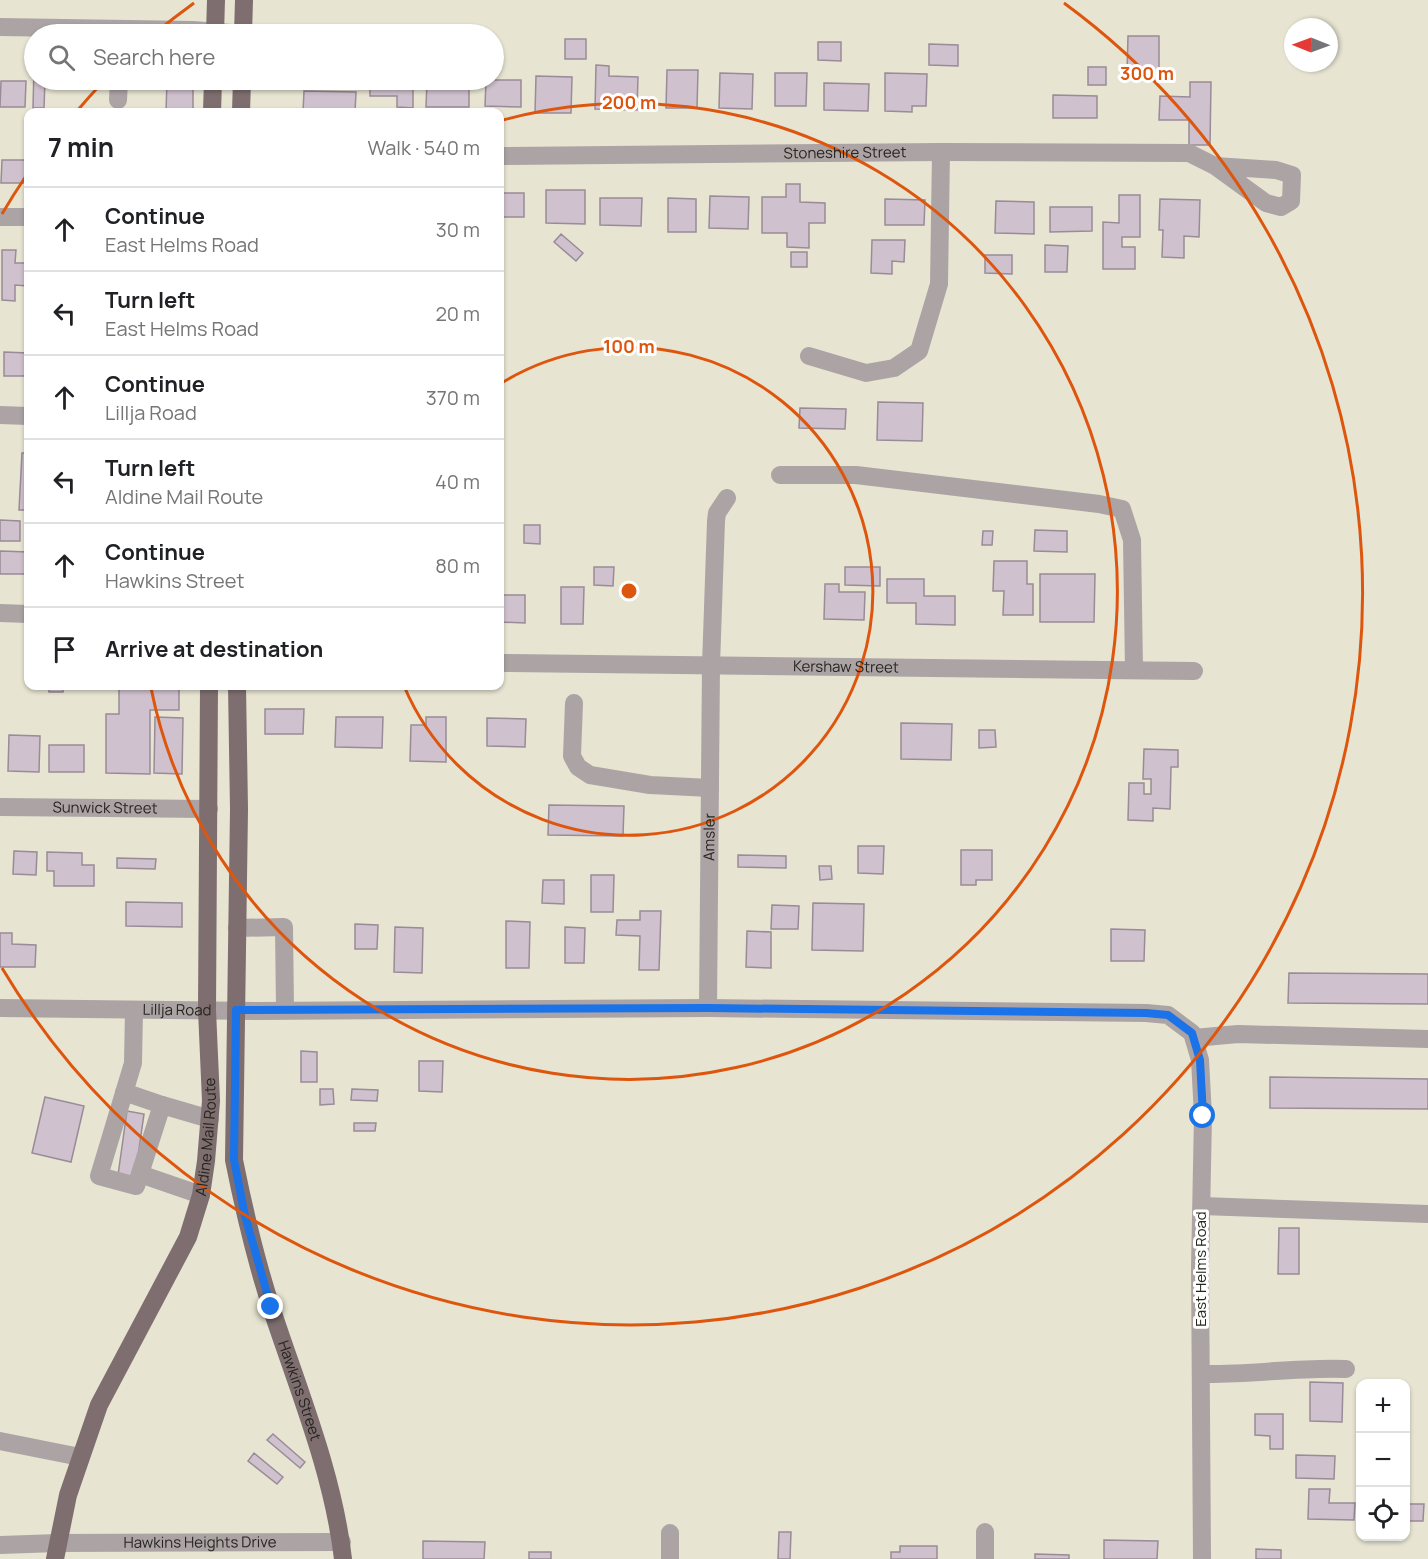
<!DOCTYPE html>
<meta charset="utf-8">
<style>
:root{--surface:#fff;--page:#f6f6f6;--text:#202124;--muted:#757577;--line:#e0e0e0}
body{margin:0;font-family:Manrope,sans-serif;background:var(--page);color:var(--text)}
.controls{position:absolute;right:18px;bottom:18px;display:grid;overflow:hidden;border-radius:12px;box-shadow:0 2px 4px #0004}
.controls button{width:54px;height:54px;display:grid;place-items:center;padding:0;border:0;border-bottom:2px solid var(--line);background:var(--surface);color:var(--text);font:30px sans-serif}
.compass{position:absolute;left:1284px;top:18px;width:54px;height:54px;border-radius:50%;background:var(--surface);box-shadow:0 2px 4px #0004;rotate:271deg}
.stop{position:absolute;width:18px;height:18px;margin:-14px;border:4px solid #1a73e8;border-radius:50%;background:#fff}
.stop.end{background:#1a73e8;border-color:#fff;box-shadow:0 2px 6px #0008}
.list{margin:0;padding:0;list-style:none}
h2{display:flex;justify-content:space-between;align-items:center;height:78px;margin:0;padding:0 24px;font-size:26px}
h2 small{font-size:20px;font-weight:400;color:var(--muted)}
.list li{display:grid;grid-template-columns:39px 1fr auto;gap:18px;align-items:center;box-sizing:border-box;height:84px;padding:0 24px;border-top:2px solid var(--line)}
.list b{display:block;font-size:22px;white-space:nowrap}
.list p{margin:0;font-size:20px;white-space:nowrap;color:var(--muted)}
.list em{font-size:20px;font-style:normal;color:var(--muted)}
.icon{flex:none;width:33px;height:33px;fill:none;stroke:currentColor;stroke-width:2;stroke-linecap:round;stroke-linejoin:round}
.map{position:relative;flex:none;width:1428px;height:1559px;overflow:hidden}
.search{position:absolute;background:var(--surface);box-shadow:0 2px 4px #0004;left:24px;top:24px;width:480px;height:66px;display:flex;align-items:center;gap:15px;box-sizing:border-box;padding:0 21px;border-radius:33px;color:var(--muted);font-size:22px}
.panel{position:absolute;background:var(--surface);box-shadow:0 2px 4px #0004;left:24px;top:108px;width:480px;height:582px;border-radius:12px}
.map>svg:first-child{display:block}
.building{fill:#d0c1ce;stroke:#998b97;stroke-width:1.5}
.lines{fill:none;stroke-linecap:round;stroke-linejoin:round}
.minor{stroke:#aca3a5;stroke-width:18}
.major{stroke:#7e6e70;stroke-width:18}
.route{stroke:#1a73e8;stroke-width:8}
.ring{fill:none;stroke:#de560d;stroke-width:3}
.labels{text-anchor:middle;stroke-width:6;stroke-linejoin:round;paint-order:stroke}
.street-label{font-size:15px;fill:#25241d;stroke:#fff}
.centre{fill:#de560d;stroke:#fff;stroke-width:3}
.ring-label{font-size:18px;text-anchor:middle;font-weight:bold;fill:#de560d;stroke:#fff;stroke-width:6;stroke-linejoin:round;paint-order:stroke}
</style>
<div class="map">
<svg width="1428" height="1559" viewBox="0 0 1428 1559">
<rect width="100%" height="100%" fill="#e7e4d2"/>
<!-- building -->
<path class="building" d="M1128,36H1159V74L1127,73Z
M565,39H586V59H565Z
M818,42H841V61L818,60Z
M929,44L958,45V66L929,65Z
M596,65L609,66V76L638,77L637,110L595,109Z
M34,67V80H45L44,108H33Z
M1088,67H1106V85H1088Z
M667,70H698L697,108H666Z
M720,73L753,74L752,109L719,108Z
M775,73H807L806,106H775Z
M885,73L927,74L926,106H912V112L885,111Z
M536,76L572,77L571,113H535Z
M167,80H193V112H166Z
M302,80H353V82L302,81Z
M370,80H413V108L397,107V96H370Z
M486,80H521V107L485,106Z
M1,81H26L25,107H0Z
M427,81H469V107H426Z
M1190,82H1211L1210,145H1189V120H1159L1160,96L1190,97Z
M824,83L869,84L868,111L824,110Z
M304,91L356,92L355,112H303Z
M1053,95L1097,96V118H1053Z
M2,160H28V183H1Z
M786,184H800V202L825,203V223H809V248L787,247V233H762V197H786Z
M546,190H585V224L546,223Z
M500,193H524V217H500Z
M1119,195H1140V237H1122V247H1135V269H1103V222L1119,223Z
M710,196L749,197L748,229L709,228Z
M600,198H642L641,226L600,225Z
M668,198L696,199V232H668Z
M885,199L925,200L924,225H885Z
M1160,199L1200,200L1199,237L1184,236V258L1162,257L1163,230H1159Z
M996,201L1034,202V234L995,233Z
M1050,207H1092V231L1050,232Z
M561,234L583,253L576,261L554,242Z
M872,240H905L904,262L892,261V274L871,273Z
M1045,245L1068,246L1067,272H1045Z
M2,250H16L15,263H28V286L15,285V301L2,300Z
M791,252H807V267H791Z
M985,255H1012V274L985,273Z
M4,352L28,353V376H4Z
M878,402L923,403L922,441L877,440Z
M800,408L846,409L845,429L799,428Z
M22,453H28V510H19Z
M0,520L20,521V541H0Z
M524,525H540V544L524,543Z
M1035,530L1067,531V552L1034,551Z
M983,531H993L992,545H982Z
M0,551L28,552V574H0Z
M994,561H1027V584H1033V615H1003L1004,591H993Z
M594,567H614L613,586L594,585Z
M845,567H880V586L845,585Z
M1040,574H1095L1094,622H1040Z
M887,579H924V596H955V625L916,624V603H887Z
M825,584H839V592H865L864,620L824,619Z
M561,587H584L583,624H561Z
M500,595H525V623L500,622Z
M49,686H63V692H49Z
M119,686L179,688V710H150V774L106,773V714H119Z
M265,709H304L303,734H265Z
M155,717L183,718L182,774L154,773Z
M336,717H383L382,748L335,747Z
M426,717H446V762L410,761L411,725H426Z
M487,718L526,719L525,747L487,746Z
M901,723L952,724L951,760L901,759Z
M979,730H995L996,747L979,748Z
M9,735L40,736L39,772L8,771Z
M49,745H84V772H49Z
M1144,749L1178,750V767H1171L1170,809L1153,808V821L1128,820L1129,783H1144V794H1151V779H1143Z
M549,805L624,806L623,836L548,835Z
M858,846H884L883,874L858,873Z
M961,850H992V880H976V885H961Z
M14,851L37,852L36,875L13,874Z
M47,852L82,853V865H94V886H54V871H47Z
M738,855L786,856V868L738,867Z
M117,858L156,859L155,869L117,868Z
M819,866H831L832,879L820,880Z
M591,875H614L613,912H591Z
M543,880H564V904L542,903Z
M126,902L182,903V927L126,926Z
M813,903L864,904L863,951L812,950Z
M772,905L799,906L798,929H771Z
M640,911H661L659,970H639L640,936L616,935L617,920H640Z
M506,921L530,922L529,968H506Z
M355,924L378,925L377,949H355Z
M395,927L423,928L422,973L394,972Z
M565,927L585,928L584,963H565Z
M1111,929L1145,930L1144,961H1111Z
M747,931L771,932V968L746,967Z
M0,933H12V944L36,945L35,967H0Z
M1289,973L1428,974V1004L1288,1003Z
M301,1051L317,1052V1082H301Z
M419,1061H443L442,1092L419,1091Z
M1270,1077L1428,1079V1109L1270,1108Z
M320,1089H333L334,1104L320,1105Z
M352,1089L378,1090L377,1101L351,1100Z
M45,1097L84,1106L71,1162L32,1153Z
M127,1111L144,1114L135,1177L118,1175Z
M354,1123H376L375,1131H354Z
M1279,1228H1299V1274H1278Z
M1310,1382L1343,1383L1342,1422L1310,1421Z
M1255,1414H1283V1449H1270V1436L1255,1435Z
M273,1434L305,1462L300,1468L267,1440Z
M254,1453L283,1477L277,1484L248,1461Z
M1296,1455L1335,1456L1334,1479L1296,1478Z
M1309,1489H1330L1329,1503H1355L1354,1520L1308,1519Z
M1406,1504H1424L1423,1521H1406Z
M779,1532H791L790,1559H778Z
M1104,1540L1158,1541L1157,1559H1104Z
M423,1541L485,1542L484,1559H423Z
M900,1546H937V1559H891V1552H900Z
M1256,1549L1281,1550V1559H1256Z
M529,1552H551V1559H529Z
M1035,1554L1069,1555V1559H1035Z"/>
<g class="lines">
<!-- minor -->
<g class="minor">
<path d="M0,27L193,30L243,34"/>
<path d="M118,100L119,80"/>
<path id="s1" d="M500,156L941,152L1189,153L1215,166L1266,203L1281,207L1291,201L1292,175L1276,170L1215,166"/>
<path d="M0,217H28"/>
<path d="M809,356L866,373L894,368L919,351L939,284L941,152"/>
<path d="M0,415L28,416"/>
<path d="M780,475H856L1099,504L1122,509L1132,540L1134,670"/>
<path d="M0,613L28,614"/>
<path id="s2" d="M500,663L1194,671"/>
<path d="M574,703L572,756L578,767L590,775L650,785L710,788"/>
<path id="s3" d="M0,807L209,809"/>
<path d="M237,928L284,927L285,1009"/>
<path id="s4" d="M0,1008L259,1011L708,1008L1146,1013L1168,1015L1192,1033L1200,1060L1203,1116L1200,1267L1202,1559"/>
<path id="s5" d="M708,1008L711,665L716,521L717,513L727,498"/>
<path d="M1194,1038L1238,1034L1428,1039"/>
<path d="M124,1092L162,1105L136,1186L99,1176L133,1063L134,1010"/>
<path d="M162,1105L210,1119"/>
<path d="M140,1174L201,1195"/>
<path d="M1202,1206L1428,1214"/>
<path d="M1201,1374C1250,1375 1298,1367 1346,1369"/>
<path d="M0,1441L80,1457"/>
<path d="M670,1533V1559"/>
<path id="s6" d="M0,1545L58,1543L342,1542"/>
<path d="M985,1559V1532"/>
</g>
<!-- major -->
<g class="major">
<path d="M215,34L216,0"/>
<path d="M243,34L244,0"/>
<path d="M212,112L213,80"/>
<path d="M241,112L242,80"/>
<path id="s7" d="M237,686L239,809L234,1160C244,1210 256,1261 272,1310C299,1392 333,1473 343,1559"/>
<path id="s8" d="M55,1559L68,1495L99,1405L188,1237L201,1195L206,1161L211,1101L207,1010L209,686"/>
</g>
</g>
<g class="lines">
<!-- route -->
<path class="route" d="M271,1307L245,1216L234,1160L236,1010L708,1008L1146,1013L1168,1015L1192,1033L1200,1060L1203,1116"/>
</g>
<!-- distance rings -->
<g class="ring">
<path d="M500 384A244 244 0 1 1 404 686"/>
<path d="M503 120A488 488 0 1 1 151 688"/>
<path d="M2 214A732 732 0 0 1 26 176M77 111A732 732 0 0 1 102 83M154 34A732 732 0 0 1 194 3M1064 3A732 732 0 1 1 2 968"/>
</g>
<g class="labels">
<!-- street labels -->
<g class="street-label">
<text dy="5" stroke="none"><textPath href="#s1" startOffset="345">Stoneshire Street</textPath></text>
<text dy="5" stroke="none"><textPath href="#s2" startOffset="346">Kershaw Street</textPath></text>
<text dy="5" stroke="none"><textPath href="#s3" startOffset="105">Sunwick Street</textPath></text>
<text dy="5" stroke="none"><textPath href="#s5" startOffset="171">Amsler</textPath></text>
<text dy="5" stroke="none"><textPath href="#s4" startOffset="177">Lillja Road</textPath></text>
<text dy="5" stroke="none"><textPath href="#s8" startOffset="453">Aldine Mail Route</textPath></text>
<text transform="translate(1201 1269) rotate(-90)" y="5">East Helms Road</text>
<text dy="5" stroke="none"><textPath href="#s7" startOffset="714">Hawkins Street</textPath></text>
<text dy="5" stroke="none"><textPath href="#s6" startOffset="200">Hawkins Heights Drive</textPath></text>
</g>
</g>
<circle cx="629" cy="591" r="9" class="centre"/>
<g class="ring-label">
<text x="1147" y="80">300 m</text>
<text x="629" y="109">200 m</text>
<text x="629" y="353">100 m</text>
</g>
</svg>
<div class="controls">
<button>+</button>
<button>−</button>
<button><svg class="icon" aria-label="locate" viewBox="0 0 24 24"><circle cx="12" cy="12" r="6"/><path d="M12 2v4M12 18v4M2 12h4M18 12h4"/></svg></button>
</div>
<svg class="compass" viewBox="-18 -18 36 36"><path d="M0-13l5 13h-10z" fill="#e53935"/><path d="M0 13l5-13h-10z" fill="#757577"/></svg>
<div class="stop" style="left:1203px;top:1116px"></div>
<div class="stop end" style="left:271px;top:1307px"></div>
<div class="search"><svg class="icon" aria-label="search" viewBox="0 0 24 24"><circle cx="10" cy="10" r="6"/><path d="M15 15l6 6"/></svg>Search here</div>
<section class="panel">
<h2>7 min<small>Walk · 540 m</small></h2>
<ul class="list">
<li><svg class="icon" aria-label="ahead" viewBox="0 0 24 24"><path d="M12 20V5M6 11l6-6 6 6"/></svg><div><b>Continue</b><p>East Helms Road</p></div><em>30 m</em></li>
<li><svg class="icon" aria-label="left" viewBox="0 0 24 24"><path d="M17 20v-9H6M10 6l-5 5 5 5"/></svg><div><b>Turn left</b><p>East Helms Road</p></div><em>20 m</em></li>
<li><svg class="icon" aria-label="ahead" viewBox="0 0 24 24"><path d="M12 20V5M6 11l6-6 6 6"/></svg><div><b>Continue</b><p>Lillja Road</p></div><em>370 m</em></li>
<li><svg class="icon" aria-label="left" viewBox="0 0 24 24"><path d="M17 20v-9H6M10 6l-5 5 5 5"/></svg><div><b>Turn left</b><p>Aldine Mail Route</p></div><em>40 m</em></li>
<li><svg class="icon" aria-label="ahead" viewBox="0 0 24 24"><path d="M12 20V5M6 11l6-6 6 6"/></svg><div><b>Continue</b><p>Hawkins Street</p></div><em>80 m</em></li>
<li><svg class="icon" aria-label="arrive" viewBox="0 0 24 24"><path d="M6 21V4h12l-3 4 3 4H6"/></svg><div><b>Arrive at destination</b></div></li>
</ul>
</section>
</div>
